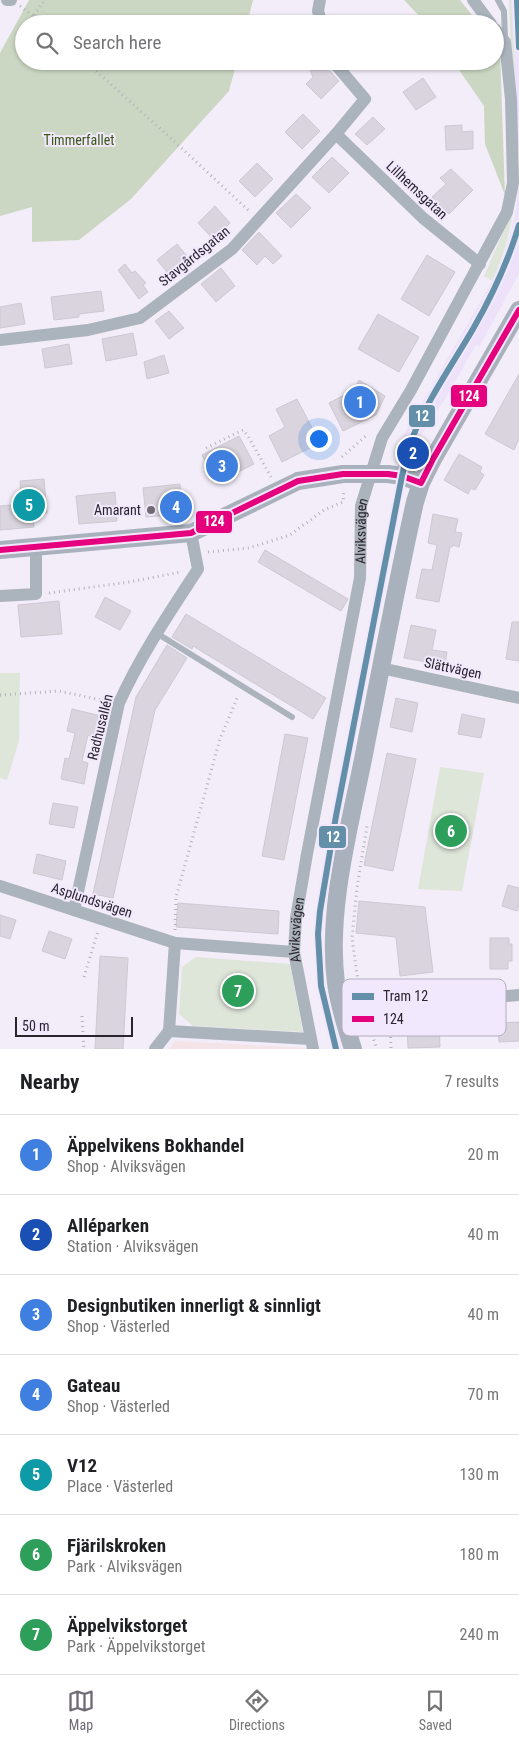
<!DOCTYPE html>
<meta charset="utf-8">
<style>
:root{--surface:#fff;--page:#f6f6f6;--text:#202124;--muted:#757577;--line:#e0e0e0;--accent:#6f6a74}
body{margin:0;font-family:"Roboto Condensed",sans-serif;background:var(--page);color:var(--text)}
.scale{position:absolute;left:15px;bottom:12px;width:118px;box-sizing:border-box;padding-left:5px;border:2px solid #29242d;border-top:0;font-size:14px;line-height:18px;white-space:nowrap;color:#29242d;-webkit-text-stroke:4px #f2e8fd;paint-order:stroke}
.you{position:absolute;left:318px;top:438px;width:18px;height:18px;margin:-12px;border:4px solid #fff;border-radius:50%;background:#1a73e8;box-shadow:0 0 0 8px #1a73e833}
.badge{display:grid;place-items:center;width:32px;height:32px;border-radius:50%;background:var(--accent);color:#fff;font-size:16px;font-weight:700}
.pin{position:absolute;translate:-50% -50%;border:2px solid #fff;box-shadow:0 1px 5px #0006}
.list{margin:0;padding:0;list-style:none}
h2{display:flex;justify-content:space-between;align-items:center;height:65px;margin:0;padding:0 20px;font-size:21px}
h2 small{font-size:16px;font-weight:400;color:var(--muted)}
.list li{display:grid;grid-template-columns:32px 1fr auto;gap:15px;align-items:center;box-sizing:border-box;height:80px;padding:0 20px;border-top:1px solid var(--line)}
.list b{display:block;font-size:19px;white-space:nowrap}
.list p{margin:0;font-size:16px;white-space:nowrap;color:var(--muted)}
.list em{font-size:16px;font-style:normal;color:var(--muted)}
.icon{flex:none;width:28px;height:28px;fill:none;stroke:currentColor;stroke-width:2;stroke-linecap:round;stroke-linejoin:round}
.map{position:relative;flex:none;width:519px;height:1049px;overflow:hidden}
.search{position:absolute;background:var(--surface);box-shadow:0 1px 4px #0004;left:15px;right:15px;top:15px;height:55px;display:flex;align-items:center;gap:12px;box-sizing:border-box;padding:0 18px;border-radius:28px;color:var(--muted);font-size:19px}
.sheet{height:625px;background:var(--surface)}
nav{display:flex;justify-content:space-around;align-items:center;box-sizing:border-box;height:70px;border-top:1px solid var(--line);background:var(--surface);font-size:14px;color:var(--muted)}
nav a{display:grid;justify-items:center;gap:2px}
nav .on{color:var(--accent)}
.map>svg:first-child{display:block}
.built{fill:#ede2f9}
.education{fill:#f4e4e8}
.green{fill:#dee5d9}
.forest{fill:#cbd7c2}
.building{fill:#d9d4dd;stroke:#cdc8d2}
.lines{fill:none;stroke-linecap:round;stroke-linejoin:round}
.path{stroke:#b1b4bc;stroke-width:3;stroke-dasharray:1 4;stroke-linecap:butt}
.lane{stroke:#abb3bc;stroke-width:6}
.street{stroke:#abb3bc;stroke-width:12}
.secondary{stroke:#a9b2bc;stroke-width:18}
.bus-1-casing{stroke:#f2e8fd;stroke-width:10}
.bus-1{stroke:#e5007d;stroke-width:6}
.tram-1-casing{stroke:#f2e8fd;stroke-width:10}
.tram-1{stroke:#648fa8;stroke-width:6}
.poi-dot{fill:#6f6a74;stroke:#f2e8fd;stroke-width:2}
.labels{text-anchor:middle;stroke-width:4;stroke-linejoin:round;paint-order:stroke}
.park-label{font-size:14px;fill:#395713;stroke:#f2e8fd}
.street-label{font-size:14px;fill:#29242d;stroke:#f2e8fd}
.poi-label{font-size:14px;fill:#29242d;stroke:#f2e8fd;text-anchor:end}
.key{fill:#f2e8fd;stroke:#b6adbf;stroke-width:1}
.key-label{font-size:14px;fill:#29242d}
.line-badge{stroke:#f2e8fd;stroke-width:2}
.badge-label{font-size:14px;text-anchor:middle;font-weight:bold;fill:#fff}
</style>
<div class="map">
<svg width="519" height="1049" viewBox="0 0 519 1049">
<rect width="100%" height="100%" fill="#f2edf8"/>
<!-- built -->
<path class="built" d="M511,0H519V158L517,123Z
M519,186V274L479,347L476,345L445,399L414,446L401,439L501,266L514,220Z"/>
<!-- education -->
<path class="education" d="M175,1041L307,1048V1049H169Z"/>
<!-- green -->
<path class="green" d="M509,0H511C513,34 515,68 516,103C519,164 519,226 492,281L484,276L509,219L515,164Z
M0,673H20L19,741L7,780L0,778Z
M440,767L484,773L462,891L418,889Z
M196,957L290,964L303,1032L193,1026L179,1014L182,967Z"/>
<!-- forest -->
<path class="forest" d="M29,0H253L247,24H24V61H237L229,91L131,199L79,240L32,242V207L0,216V53Z
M404,0H460L479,24H427Z
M495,45L500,51L505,195L485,144L484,106L453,61H495Z"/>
<!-- building -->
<path class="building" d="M306,61H323L326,67L339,81L321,99L306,84L313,77Z
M423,78L436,97L416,110L403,92Z
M303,114L320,131L302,149L285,132Z
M373,117L385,129L367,145L355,134Z
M462,125V132L473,131V149L446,150L445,126Z
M332,157L349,173L329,193L312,177Z
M257,163L273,179L255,197L239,181Z
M451,169L473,190L449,214L432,197L446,184L440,178Z
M296,194L311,208L291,228L276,213Z
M215,206L230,223L213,239L198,223Z
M259,232L282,256L273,264L265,256L257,265L242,250Z
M177,244L191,261L171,277L157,260Z
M427,255L455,272L429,316L401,299Z
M125,264L132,273L135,271L146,283L143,285L148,292L139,299L118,270Z
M221,268L235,286L216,302L201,284Z
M101,291L104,311L79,314V317L54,320L51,297Z
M21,303L25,324L0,328V307Z
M169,311L184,328L169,339L155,321Z
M378,314L419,337L399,372L358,349Z
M133,333L137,355L106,361L102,339Z
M69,344L72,364L45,368L42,349Z
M164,355L169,373L147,379L144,362Z
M519,374V439L514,450L485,434Z
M359,380L385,396L376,415L343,431L329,403L354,390Z
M297,399L320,443L282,462L269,436L285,427L276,409Z
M239,436L254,464L216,483L202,455Z
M459,454L482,467L480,472L484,475L475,490L471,488L468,494L444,480Z
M44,479L47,513L33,515L34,527L0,530V506L22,504L20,481Z
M180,484L183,514L146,517L143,488Z
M115,492L117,521L79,524L76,496Z
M433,514L458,519L455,532L462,533L459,547L453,545L452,547H450L439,602L416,598L422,569L432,570L437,545L428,543Z
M265,550L348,599L341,611L258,562Z
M105,597L131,611L120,630L95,617Z
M59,601L62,634L21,637L18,605Z
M186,614L326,698L313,719L193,646L192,649L172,637Z
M512,622H519V661L506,659Z
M411,625L436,630L432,650L447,652L445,665L404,658Z
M167,645L187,658L155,710L113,898L93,894L136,697Z
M396,698L418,703L412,732L390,727Z
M72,709L101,716L97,737L88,735L82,761L88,763L84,784L61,779L65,758L69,759L75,733L67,731Z
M462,714L485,719L481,738L458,734Z
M285,734L308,738L284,860L262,856Z
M387,753L416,759L393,871L364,865Z
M53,803L78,807L74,828L49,824Z
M37,854L66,861L62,880L33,873Z
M508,885L519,888V904L517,911L502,906Z
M359,901L425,907L433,972L400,976L396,937L356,933Z
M178,903L279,911L278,934L176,927Z
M0,915L16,920L10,939L0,936Z
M49,931L72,939L65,959L42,951Z
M490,938H509V944H512V961H508V969H490Z
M100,956L128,958L123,1049H95Z
M439,1021L440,1047L408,1048L407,1022Z
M519,1022V1041L499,1042L498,1023Z"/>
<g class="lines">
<!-- path -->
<path class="path" d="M20,6L44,24
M34,15L45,0
M85,61L175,142L249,211
M206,448L243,430L248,436L271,477
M342,457L368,434
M208,552L249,548L290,535L324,510L343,502L344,489
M49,593L129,582L181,572
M0,695L59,691L106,701
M175,930L176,897L220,739L238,696
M84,977L98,931
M360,996L352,938L357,888L367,826
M82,1016L84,1049
M390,1017L391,1049
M367,1021L377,1049"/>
<!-- lane -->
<path class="lane" d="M498,0L504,11L505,38
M158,634L292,717"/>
<!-- street -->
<g class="street">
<path d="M7,0H11"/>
<path d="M320,0L318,11L322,24"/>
<path d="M473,0L491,24"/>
<path d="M336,134L423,218L480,264"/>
<path d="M0,340L88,330L140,318L232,249L336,134L365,99L337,66L335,61"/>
<path d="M0,596L36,594V547"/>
<path d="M381,668L519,698"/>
<path d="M0,886L175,943L294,952"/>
<path d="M74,910L119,703C140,656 170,612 198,569L191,533"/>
<path d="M340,1010L519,995"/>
<path d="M169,1031L310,1039"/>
<path d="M155,1049L169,1031L175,943"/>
<path id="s1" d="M313,1049L294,952L296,918L307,854L360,578L361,506L382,438L411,390L507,212L513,183L511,99L505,42L495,29"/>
</g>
<!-- secondary -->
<path class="secondary" d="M0,550L191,533L298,481L343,474H388L402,476L421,483
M353,1049C346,1027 339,1006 336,983C326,907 352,819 366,744C382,663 397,582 415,502L421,483L433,459L519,310"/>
<!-- bus-1 casing -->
<g class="bus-1-casing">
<path id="bus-1" d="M421,483L433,459L519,310
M0,550L191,533L298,481L343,474H388L402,476L421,483"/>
</g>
<!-- bus-1 -->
<use href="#bus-1" class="bus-1"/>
<!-- tram-1 casing -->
<g class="tram-1-casing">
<path id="tram-1" d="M517,0L519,47
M336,1049L321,986L318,934L320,911L336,816L402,476C405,464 407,451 412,439C427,400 452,365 473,329C492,296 508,262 519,225"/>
</g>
<!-- tram-1 -->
<use href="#tram-1" class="tram-1"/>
</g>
<!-- markers -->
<circle class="poi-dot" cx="151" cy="510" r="5"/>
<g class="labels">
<!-- park labels -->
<g class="park-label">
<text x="79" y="145">Timmerfallet</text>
</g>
<!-- street labels -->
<g class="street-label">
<text transform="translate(417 190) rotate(43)" y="5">Lillhemsgatan</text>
<text transform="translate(194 256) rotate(-39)" y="5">Stavgårdsgatan</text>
<text dy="5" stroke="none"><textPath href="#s1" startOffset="526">Alviksvägen</textPath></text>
<text transform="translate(453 668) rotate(12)" y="5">Slättvägen</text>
<text transform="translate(100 727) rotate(-76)" y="5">Radhusallén</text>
<text transform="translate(92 900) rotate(18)" y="5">Asplundsvägen</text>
<text dy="5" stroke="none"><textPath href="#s1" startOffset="121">Alviksvägen</textPath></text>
</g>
<!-- poi labels -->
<g class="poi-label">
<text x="141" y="515">Amarant</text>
</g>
</g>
<!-- legend -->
<rect x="342" y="979" width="164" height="57" rx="8" class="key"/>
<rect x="352" y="993" width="22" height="7" fill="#648fa8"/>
<rect x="352" y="1016" width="22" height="6" fill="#e5007d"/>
<g class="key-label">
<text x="383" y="1001">Tram 12</text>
<text x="383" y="1024">124</text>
</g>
<g class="line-badge">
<rect x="450" y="384" width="38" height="24" rx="5" fill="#e5007d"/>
<rect x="408" y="404" width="28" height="24" rx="5" fill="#648fa8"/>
<rect x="195" y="510" width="38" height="24" rx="5" fill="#e5007d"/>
<rect x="318" y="825" width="29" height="24" rx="5" fill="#648fa8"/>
</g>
<g class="badge-label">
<text x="469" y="401">124</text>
<text x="422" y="421">12</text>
<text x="214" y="526">124</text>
<text x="333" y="842">12</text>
</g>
</svg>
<div class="scale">50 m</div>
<div class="you"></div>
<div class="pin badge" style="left:360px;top:402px;background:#3f7fe0">1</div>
<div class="pin badge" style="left:413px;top:453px;background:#1a4fb4">2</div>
<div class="pin badge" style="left:222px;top:466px;background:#3f7fe0">3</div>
<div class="pin badge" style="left:176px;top:507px;background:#3f7fe0">4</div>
<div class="pin badge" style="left:29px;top:505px;background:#0f9aa8">5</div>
<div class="pin badge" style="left:451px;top:831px;background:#2e9e5b">6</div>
<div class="pin badge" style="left:238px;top:991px;background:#2e9e5b">7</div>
<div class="search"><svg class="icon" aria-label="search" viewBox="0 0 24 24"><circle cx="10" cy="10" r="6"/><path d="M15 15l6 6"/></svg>Search here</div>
</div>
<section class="sheet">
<h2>Nearby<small>7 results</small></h2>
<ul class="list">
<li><span class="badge" style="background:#3f7fe0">1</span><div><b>Äppelvikens Bokhandel</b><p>Shop · Alviksvägen</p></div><em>20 m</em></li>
<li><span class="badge" style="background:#1a4fb4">2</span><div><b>Alléparken</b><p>Station · Alviksvägen</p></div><em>40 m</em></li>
<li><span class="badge" style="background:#3f7fe0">3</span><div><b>Designbutiken innerligt &amp; sinnligt</b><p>Shop · Västerled</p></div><em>40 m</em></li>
<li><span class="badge" style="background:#3f7fe0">4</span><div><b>Gateau</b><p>Shop · Västerled</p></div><em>70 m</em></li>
<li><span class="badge" style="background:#0f9aa8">5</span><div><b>V12</b><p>Place · Västerled</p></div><em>130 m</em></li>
<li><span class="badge" style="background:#2e9e5b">6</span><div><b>Fjärilskroken</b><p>Park · Alviksvägen</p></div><em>180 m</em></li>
<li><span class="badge" style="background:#2e9e5b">7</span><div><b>Äppelvikstorget</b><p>Park · Äppelvikstorget</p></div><em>240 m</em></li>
</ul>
</section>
<nav>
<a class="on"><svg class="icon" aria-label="map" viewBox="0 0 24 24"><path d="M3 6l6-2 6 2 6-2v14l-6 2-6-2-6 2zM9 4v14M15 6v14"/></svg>Map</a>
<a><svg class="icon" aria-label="directions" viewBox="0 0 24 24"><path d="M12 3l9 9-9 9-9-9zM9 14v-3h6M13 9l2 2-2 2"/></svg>Directions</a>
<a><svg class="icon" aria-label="saved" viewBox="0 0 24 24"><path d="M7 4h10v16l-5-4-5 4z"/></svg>Saved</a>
</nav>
